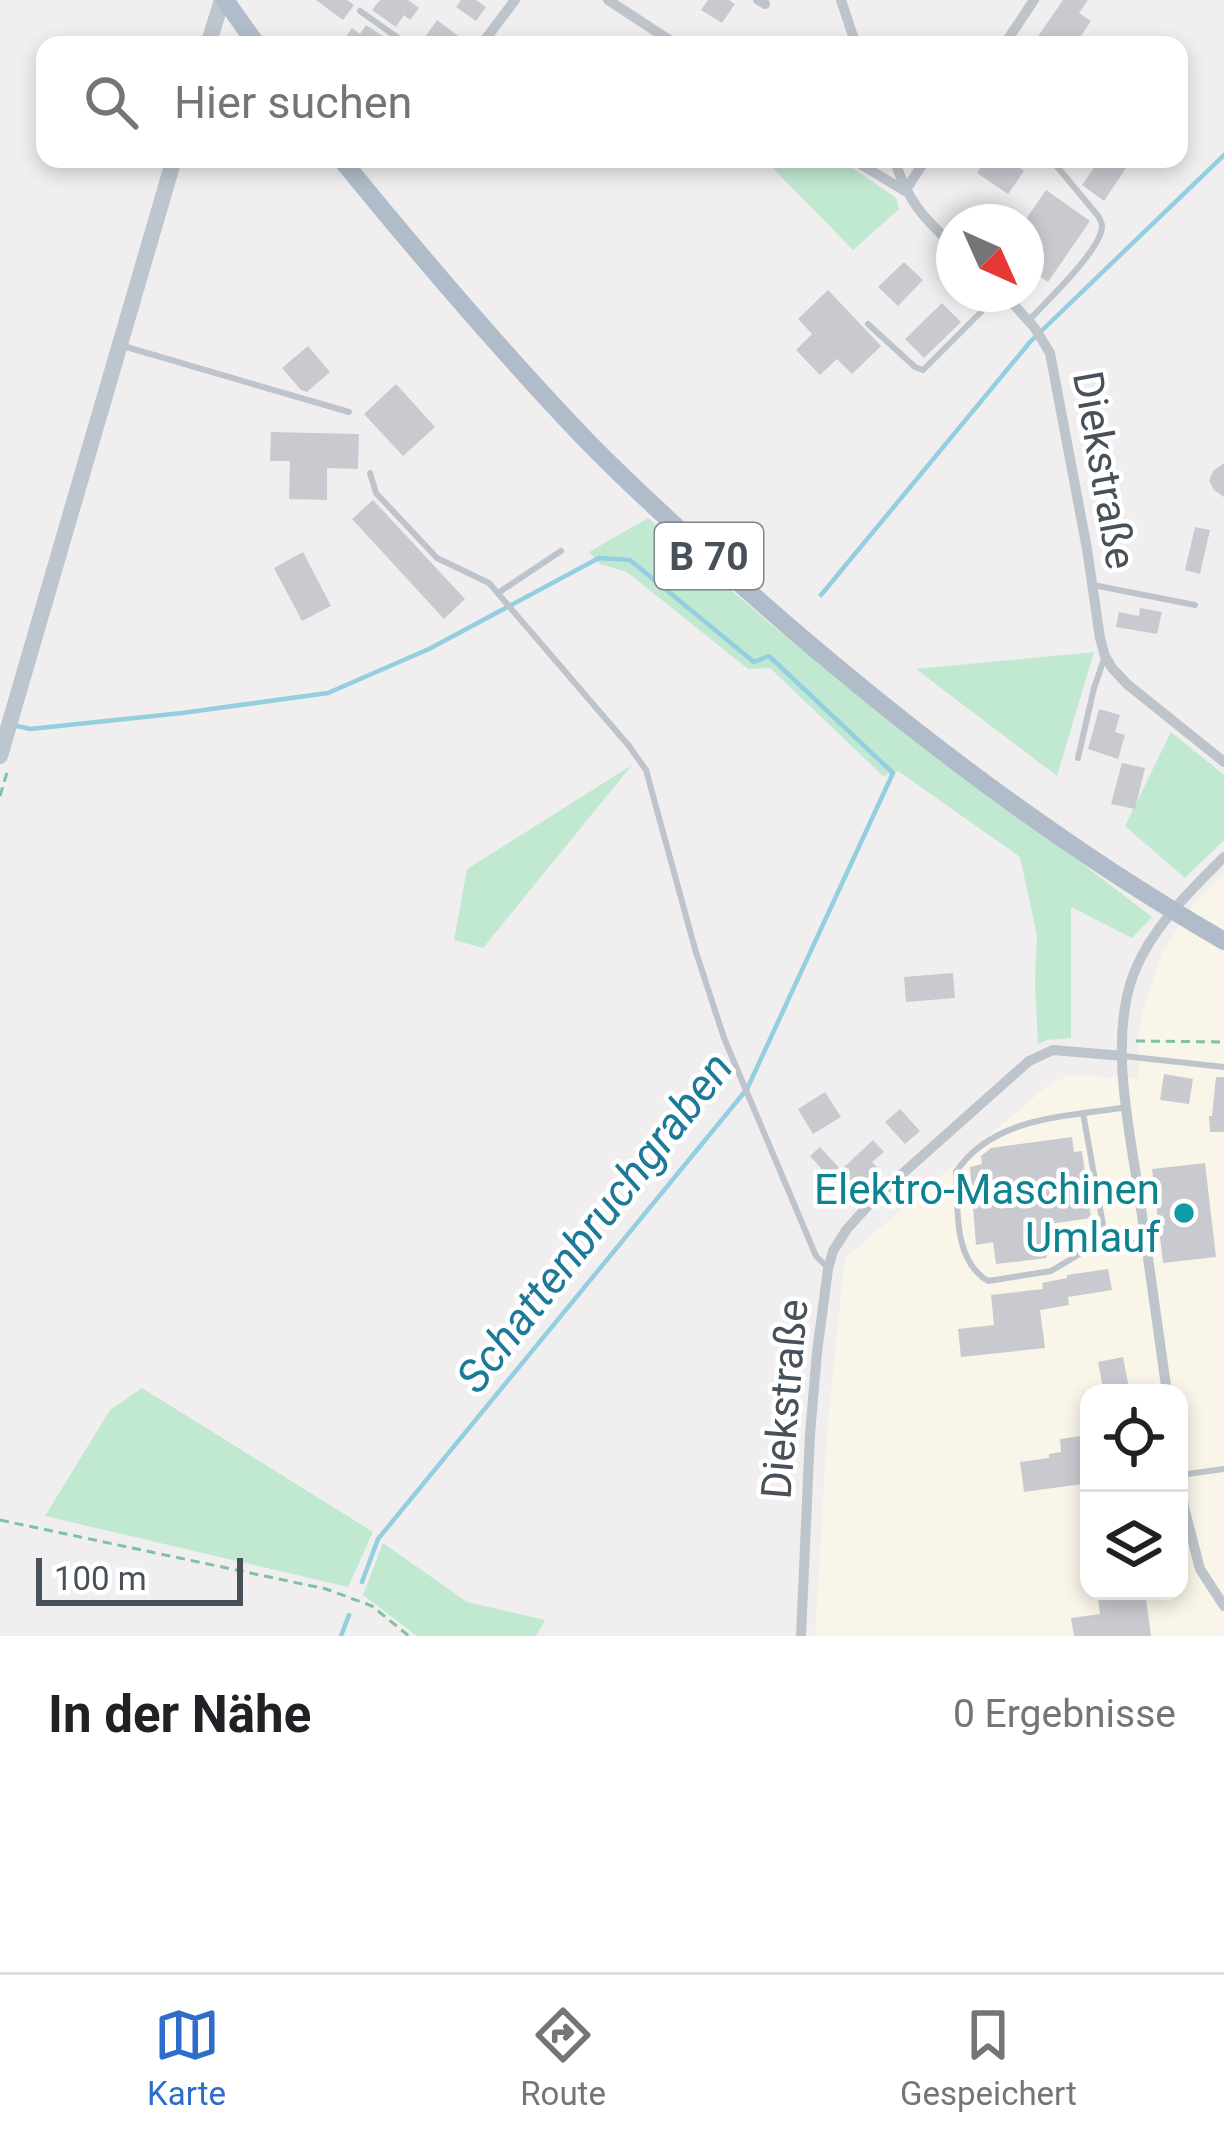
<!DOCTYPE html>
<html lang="de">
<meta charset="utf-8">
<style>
:root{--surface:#fff;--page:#f2f2f2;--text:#202124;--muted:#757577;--line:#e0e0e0;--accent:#2e6dca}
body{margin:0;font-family:Roboto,sans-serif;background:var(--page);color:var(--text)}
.controls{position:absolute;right:36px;bottom:36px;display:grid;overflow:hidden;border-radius:24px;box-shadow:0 6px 18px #0003}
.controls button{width:108px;height:108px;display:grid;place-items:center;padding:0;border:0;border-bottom:3px solid var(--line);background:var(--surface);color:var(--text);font:60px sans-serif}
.compass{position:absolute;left:936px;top:204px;width:108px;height:108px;border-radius:50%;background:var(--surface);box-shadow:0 6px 18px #0003;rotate:135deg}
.scale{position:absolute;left:36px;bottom:30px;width:207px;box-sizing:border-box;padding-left:12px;border:6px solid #485059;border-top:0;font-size:33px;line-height:42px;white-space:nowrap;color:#485059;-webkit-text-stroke:9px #fff;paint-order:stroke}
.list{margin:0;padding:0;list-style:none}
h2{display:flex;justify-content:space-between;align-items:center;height:156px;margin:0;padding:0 48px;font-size:51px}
h2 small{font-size:39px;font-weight:400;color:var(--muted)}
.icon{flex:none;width:66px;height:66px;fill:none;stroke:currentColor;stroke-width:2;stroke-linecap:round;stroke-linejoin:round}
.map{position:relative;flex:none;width:1224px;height:1636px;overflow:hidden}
.search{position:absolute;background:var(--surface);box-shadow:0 6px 18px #0003;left:36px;right:36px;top:36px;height:132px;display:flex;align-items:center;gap:30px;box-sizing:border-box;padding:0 42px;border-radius:24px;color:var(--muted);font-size:45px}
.sheet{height:336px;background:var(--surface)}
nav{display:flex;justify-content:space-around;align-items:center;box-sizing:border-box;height:168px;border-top:3px solid var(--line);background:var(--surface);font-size:33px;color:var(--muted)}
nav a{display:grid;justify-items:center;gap:6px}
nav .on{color:var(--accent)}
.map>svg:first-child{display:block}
.commercial{fill:#f9f5e8;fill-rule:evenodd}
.green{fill:#c1e9d2}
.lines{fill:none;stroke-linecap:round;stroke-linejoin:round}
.stream{stroke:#93cee1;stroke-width:4.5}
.building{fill:#c9cad0}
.path{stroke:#7dc3a3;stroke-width:3;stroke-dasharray:9 6;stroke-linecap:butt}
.service{stroke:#bec4cb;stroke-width:6}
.minor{stroke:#bec4cb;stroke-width:10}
.secondary{stroke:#bdc5cf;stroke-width:16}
.primary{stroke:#b0bcc9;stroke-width:18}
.culture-dot{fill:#0f9aa8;stroke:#fff;stroke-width:4.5}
.labels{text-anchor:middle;stroke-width:9;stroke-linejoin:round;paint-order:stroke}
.shield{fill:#fff;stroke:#7f848b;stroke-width:3}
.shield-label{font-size:39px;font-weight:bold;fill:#485059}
.street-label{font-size:42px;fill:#485059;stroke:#fff}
.culture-label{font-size:42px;fill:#0d838f;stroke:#fff;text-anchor:end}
.water-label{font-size:45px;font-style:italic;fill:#1c7997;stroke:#fff}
</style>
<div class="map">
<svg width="1224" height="1636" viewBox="0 0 1224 1636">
<rect width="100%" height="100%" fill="#f0eeee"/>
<!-- commercial -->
<path class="commercial" d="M1224,873V1636H815L828,1419L845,1258L1051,1083L1068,1076L1139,1078L1138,1037L1143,1011L1164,949L1195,902ZM1089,1393H1179V1591H1089Z"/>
<!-- green -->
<path class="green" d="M764,159H840L896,198L899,209L853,250Z
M648,518L773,626L1152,917L1132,938L1071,907V1038L1047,1040L1038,1044L1035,981L1037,936L1020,857L898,771L883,776L770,668L748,669L627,572L600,564L589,552Z
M1094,652L1057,776L916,669Z
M1171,732L1224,775V840L1185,878L1125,826Z
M632,765L483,948L454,940L467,869Z
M142,1388L373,1532L348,1587L45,1516L110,1410Z
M383,1543L467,1602L545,1620L536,1636H417L363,1595Z"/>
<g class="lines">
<!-- stream -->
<path class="stream" d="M821,595L1030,342L1224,155
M13,725L30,729L182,713L328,693L429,649L599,558L630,560L754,662L769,656L893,773L747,1089L378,1539L362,1582
M341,1636L349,1615"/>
</g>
<!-- building -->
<path class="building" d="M316,0H347L354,5L343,20Z
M380,0H408L419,8L410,20L404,15L396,27L372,10Z
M461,0H476L486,7L476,21L456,7Z
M708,0H729L735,4L722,23L701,10Z
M1063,0H1088L1079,13L1091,21L1075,45H1032Z
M437,20L461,38L456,45H436L425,37Z
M366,25L387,39L383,45H340L352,28L360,34Z
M986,159H1007L1024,171L1008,194L977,173Z
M1100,159H1132L1104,201L1082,185Z
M1046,190L1090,221L1048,282L1026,267V219Z
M904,262L923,280L898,306L878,287Z
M828,290L881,346L852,374L837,359L820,375L796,350L812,334L798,319Z
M942,303L961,322L924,358L905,339Z
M308,346L330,372L307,392L301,390L282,368Z
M396,384L435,427L403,456L364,414Z
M271,432L359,434L358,469L327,468V500L289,499L290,461H270Z
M1224,463V497L1214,490L1209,481L1213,471Z
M373,500L465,599L444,619L352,519Z
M1195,527L1210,530L1200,574L1185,570Z
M303,552L331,606L302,621L274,568Z
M1140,608L1162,612L1157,634L1116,627L1119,612L1139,616Z
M1099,709L1120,715L1115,732L1125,735L1118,759L1088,749Z
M1122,763L1145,768L1135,809L1111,804Z
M953,973L955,998L906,1002L904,977Z
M1164,1074L1193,1079L1189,1104L1160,1100Z
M1216,1077H1224V1132H1210L1209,1116H1212Z
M825,1092L841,1117L813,1134L798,1109Z
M900,1109L920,1131L905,1144L885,1122Z
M1072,1137L1074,1152L1082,1151L1091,1218L1042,1225L1047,1258L996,1264L993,1242L976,1245L970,1167L982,1164L981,1156L991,1148Z
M873,1140L884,1152L872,1162L878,1168L847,1197L810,1156L820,1147L841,1170Z
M1205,1163L1216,1257L1163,1263L1152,1169Z
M1108,1269L1112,1290L1068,1297L1069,1305L1040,1310L1045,1348L961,1357L958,1329L994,1325L991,1295L1043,1289L1042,1283L1067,1278V1275Z
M1123,1357L1130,1393H1104L1098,1362Z
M1089,1435V1483L1024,1492L1020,1462L1049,1458V1454L1061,1452L1060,1439Z
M1097,1591H1145L1151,1636H1074L1071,1618L1100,1614Z"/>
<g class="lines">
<!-- path -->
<path class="path" d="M0,796L8,769
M1136,1041L1224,1042
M0,1520L326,1589L372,1606L409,1636"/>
<!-- service -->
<path class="service" d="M360,11L408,45
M1029,320C1045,303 1103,248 1102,226C1102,223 1100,220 1099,217L1054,163
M868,324L915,367L923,370L999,294
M123,346L349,412
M370,473L376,493L437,558L489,583L629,746L646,770L695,949L724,1038L816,1256L826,1266
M1093,585L1195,605
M498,593L561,551
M1078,758L1094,688L1104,659
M1123,1056L1224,1067
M1127,1107C1067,1117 993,1116 956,1172C958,1209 953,1260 988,1281L1051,1271L1083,1252L1146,1240
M1083,1113L1107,1247
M1180,1475L1224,1469"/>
<!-- minor -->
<path class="minor" d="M608,0L677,45
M758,0L765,4
M841,0L856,45
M481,45L515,0
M1004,45L1034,0
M852,159L905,191L926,159
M894,159C908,201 922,217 954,246
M1004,294L1034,327L1050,353L1087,549L1100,638L1105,656L1112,668L1127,684L1224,762
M1167,1393C1158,1329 1149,1265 1140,1201C1130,1132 1108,1040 1134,973C1152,927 1190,891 1224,857
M1179,1475L1184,1507L1200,1569L1224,1606
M801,1636L810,1434L817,1352L828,1269L833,1251L847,1229L874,1199L1029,1061L1053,1050L1123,1056"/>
<!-- secondary -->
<path class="secondary" d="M208,45L222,0
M0,756L174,159"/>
<!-- primary -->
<path class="primary" d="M225,0L257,45
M341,159C420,256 501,351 587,441C638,493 693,542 747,590C895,721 1053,842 1224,941"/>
</g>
<!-- markers -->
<circle class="culture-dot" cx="1184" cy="1213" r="12"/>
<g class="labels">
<!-- shield labels -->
<rect class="shield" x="655" y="523" width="108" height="66" rx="9"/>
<g class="shield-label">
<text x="709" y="570">B 70</text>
</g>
<!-- street labels -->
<g class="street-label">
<text transform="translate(1105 470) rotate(80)" y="15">Diekstraße</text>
<text transform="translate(784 1399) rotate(-85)" y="15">Diekstraße</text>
</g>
<!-- culture labels -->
<g class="culture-label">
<text x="1160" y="1204">Elektro-Maschinen<tspan x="1160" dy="48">Umlauf</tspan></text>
</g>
<!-- water labels -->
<g class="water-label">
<text transform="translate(594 1222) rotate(-52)" y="16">Schattenbruchgraben</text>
</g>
</g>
</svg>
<div class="controls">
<button><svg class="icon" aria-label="locate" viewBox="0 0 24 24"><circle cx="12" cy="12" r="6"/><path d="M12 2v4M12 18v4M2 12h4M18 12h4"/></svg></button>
<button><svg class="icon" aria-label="layers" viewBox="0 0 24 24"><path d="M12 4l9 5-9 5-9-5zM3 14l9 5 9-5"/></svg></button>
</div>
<svg class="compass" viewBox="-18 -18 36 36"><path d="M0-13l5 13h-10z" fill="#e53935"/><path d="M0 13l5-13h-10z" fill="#757577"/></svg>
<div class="scale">100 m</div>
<div class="search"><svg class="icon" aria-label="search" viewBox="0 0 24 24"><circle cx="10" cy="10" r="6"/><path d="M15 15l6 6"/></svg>Hier suchen</div>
</div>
<section class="sheet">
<h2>In der Nähe<small>0 Ergebnisse</small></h2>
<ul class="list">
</ul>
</section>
<nav>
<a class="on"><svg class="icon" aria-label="map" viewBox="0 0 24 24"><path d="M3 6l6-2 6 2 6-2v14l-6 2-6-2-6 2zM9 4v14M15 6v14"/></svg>Karte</a>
<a><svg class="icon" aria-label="directions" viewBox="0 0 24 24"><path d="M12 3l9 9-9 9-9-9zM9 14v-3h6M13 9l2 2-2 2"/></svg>Route</a>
<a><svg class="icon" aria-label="saved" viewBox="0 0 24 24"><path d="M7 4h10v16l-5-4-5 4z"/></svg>Gespeichert</a>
</nav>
